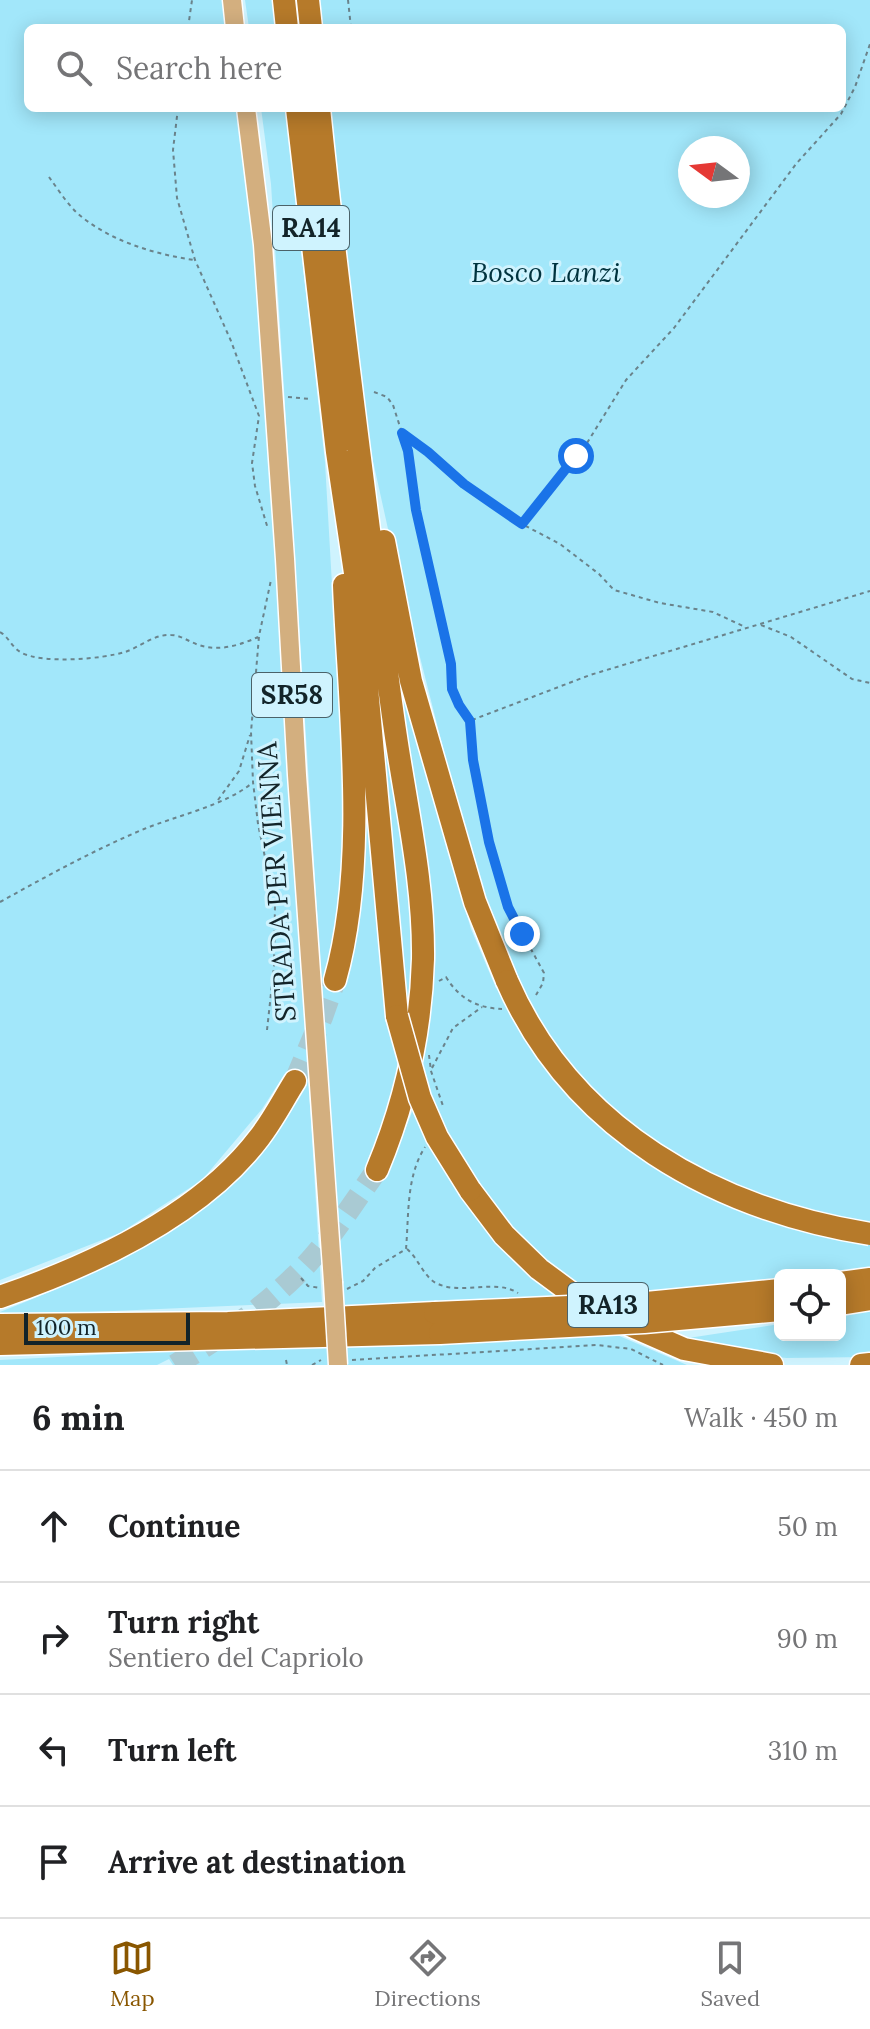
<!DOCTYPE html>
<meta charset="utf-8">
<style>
:root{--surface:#fff;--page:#f6f6f6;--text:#202124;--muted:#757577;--line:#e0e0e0;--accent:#895600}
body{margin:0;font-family:Lora,serif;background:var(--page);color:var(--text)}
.controls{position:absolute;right:24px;bottom:24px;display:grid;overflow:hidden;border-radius:12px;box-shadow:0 4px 20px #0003}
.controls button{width:72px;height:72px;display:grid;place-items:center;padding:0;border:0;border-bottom:2px solid var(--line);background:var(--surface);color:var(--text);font:40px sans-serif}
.compass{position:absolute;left:678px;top:136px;width:72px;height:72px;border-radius:50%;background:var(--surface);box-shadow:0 4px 20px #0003;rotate:285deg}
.scale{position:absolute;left:24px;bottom:20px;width:166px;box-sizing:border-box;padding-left:8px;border:4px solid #132429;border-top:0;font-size:22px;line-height:28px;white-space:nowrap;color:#132429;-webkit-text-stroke:6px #cff3fe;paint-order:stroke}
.stop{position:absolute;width:24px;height:24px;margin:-18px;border:6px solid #1a73e8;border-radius:50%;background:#fff}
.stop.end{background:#1a73e8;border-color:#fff;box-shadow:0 2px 8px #0008}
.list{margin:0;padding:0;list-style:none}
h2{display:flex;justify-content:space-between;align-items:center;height:104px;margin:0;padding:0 32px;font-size:34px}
h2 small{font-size:26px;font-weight:400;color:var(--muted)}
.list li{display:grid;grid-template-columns:52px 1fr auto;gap:24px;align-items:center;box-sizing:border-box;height:112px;padding:0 32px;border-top:2px solid var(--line)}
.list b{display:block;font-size:30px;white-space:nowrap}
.list p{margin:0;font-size:26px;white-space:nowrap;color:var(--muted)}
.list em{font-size:26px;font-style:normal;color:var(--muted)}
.icon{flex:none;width:44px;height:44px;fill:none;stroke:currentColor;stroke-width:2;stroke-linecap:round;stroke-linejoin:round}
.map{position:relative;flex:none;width:870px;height:1365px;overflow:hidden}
.search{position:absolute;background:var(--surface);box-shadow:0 4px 20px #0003;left:24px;right:24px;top:24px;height:88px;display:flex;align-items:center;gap:20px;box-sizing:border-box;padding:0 28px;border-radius:12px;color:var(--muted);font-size:30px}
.sheet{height:552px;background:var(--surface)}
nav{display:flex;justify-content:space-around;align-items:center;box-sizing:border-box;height:112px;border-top:2px solid var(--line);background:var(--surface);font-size:22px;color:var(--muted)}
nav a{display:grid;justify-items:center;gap:4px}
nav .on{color:var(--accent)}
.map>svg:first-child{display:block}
.green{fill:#a2e7fa;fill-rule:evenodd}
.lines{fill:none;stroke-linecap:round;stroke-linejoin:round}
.highway-tunnel{stroke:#a9cad3;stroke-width:22;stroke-dasharray:22 11;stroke-linecap:butt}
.primary-casing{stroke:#fff;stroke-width:21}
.highway-casing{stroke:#fff;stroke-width:25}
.path{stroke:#6a838b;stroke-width:2;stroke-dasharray:4 4;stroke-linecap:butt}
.primary{stroke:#d3af7f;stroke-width:18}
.highway{stroke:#b67a2a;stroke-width:22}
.primary-bridge-casing{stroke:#fff;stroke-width:21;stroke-linecap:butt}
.highway-bridge-casing{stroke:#fff;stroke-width:25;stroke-linecap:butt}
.primary-bridge{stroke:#d3af7f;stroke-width:18}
.highway-bridge{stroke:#b67a2a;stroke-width:22}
.route{stroke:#1a73e8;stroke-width:10}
.labels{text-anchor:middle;stroke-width:6;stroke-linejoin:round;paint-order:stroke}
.shield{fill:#cff3fe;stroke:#4b6269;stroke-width:2}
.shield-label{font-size:26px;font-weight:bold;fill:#132429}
.park-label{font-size:28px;font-style:italic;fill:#00333e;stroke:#cff3fe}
.street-label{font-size:28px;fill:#132429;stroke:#cff3fe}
</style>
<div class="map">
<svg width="870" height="1365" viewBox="0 0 870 1365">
<rect width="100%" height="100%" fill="#cff3fe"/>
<!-- green -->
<path class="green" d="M0,0H226L229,28H28V108H240L250,180L263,334L322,1302L0,1316V1312C118,1265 250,1209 304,1085L284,1075L262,1109L202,1180L120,1233L0,1280Z
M245,0H273L276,28H249Z
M319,0H870V1267L822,1275H780V1282L585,1299L463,1195C494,1239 516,1269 563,1299L342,1305L271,184L261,108H285L325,462L342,760V860L337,929L358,915L343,428L347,427L411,903C414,974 412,1052 387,1119C382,1133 374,1146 368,1159L377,1170L388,1174L412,1112L428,1027L435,941L423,828L382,580L450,857L471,929L496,988L514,977L490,923L469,850L392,547L371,452L358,356L331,108H842V28H322ZM690,148H738V196H690Z
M870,1310V1357L786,1358L721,1350L675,1340L780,1324V1335H840V1315Z
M617,1335L687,1365H348L346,1342Z
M327,1343L329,1365H173L169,1359L157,1365H0V1360Z"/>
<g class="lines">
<!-- highway-tunnel -->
<path class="highway-tunnel" d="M295,1081L322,1017L335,980
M175,1365C219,1338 257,1313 294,1277C326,1247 351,1206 377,1170"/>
<!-- primary casing -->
<g class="primary-casing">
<path id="primary" d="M232,0L235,28
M246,108L263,245L285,559L297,775L333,1282"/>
</g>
<!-- highway casing -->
<g class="highway-casing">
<path id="highway" d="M284,0L287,28
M308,0L311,28
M297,108L337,452L359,600L397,1016
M319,108C336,278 359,448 380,617C385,657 390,697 396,737C407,811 424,884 423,959C421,1031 405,1103 377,1170
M384,541L411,681L475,902L507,981
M335,980C369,860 349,709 344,585
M470,1190L504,1235L539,1269L593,1309L684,1349L772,1365
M840,1283L870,1279
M0,1297C90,1266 200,1216 259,1138C273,1120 283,1100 295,1081
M840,1304L870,1299
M0,1325L228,1323L435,1313
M0,1344L440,1333
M861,1365L870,1364"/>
</g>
<!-- path -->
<path class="path" d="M348,0L351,28
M188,28L192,0
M178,108L173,150L177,198L195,260L231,341L259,416L252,463L255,486L268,529
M49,177C57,188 66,202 76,212C107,240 153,254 194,260
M374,392L387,397L393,405L402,433L428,452L464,484L522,524L560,544L599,574L614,590L660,603L713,612L745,627
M288,397L311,399
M402,433L408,451L416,510L451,664L452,689L459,705L470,721L473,760L489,842L499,879L508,907L544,973L543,983L536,995
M522,524L587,443L626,380L674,328L796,164L841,114L855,87L870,44
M761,625L791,637L852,679L870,683
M0,632C9,637 12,648 22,653C44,664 102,659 125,652C140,647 154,634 171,635C181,635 189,642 199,645C218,652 241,645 258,637
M472,720L590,675L870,591
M218,800L239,771L250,735
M0,902C47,876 94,850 144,829C176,816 226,805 252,783
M439,981L446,977C459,998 476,1008 502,1009
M267,1030L274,966L275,905L258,824L253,782L251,732L259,636L271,580
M429,1055L431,1071L443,1106
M432,1068L453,1028L482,1007
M407,1249C418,1258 424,1277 436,1283C461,1296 494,1278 518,1293
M301,1278L308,1286L320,1288
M347,1289L363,1281L375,1268L406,1249C409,1214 406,1177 425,1147
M286,1360L287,1365
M352,1360L597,1345L631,1349L663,1365
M312,1365L321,1360"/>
<!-- primary -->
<use href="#primary" class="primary"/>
<!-- highway -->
<use href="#highway" class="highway"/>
<!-- primary-bridge casing -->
<g class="primary-bridge-casing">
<path id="primary-bridge" d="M333,1282L338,1365"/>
</g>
<!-- highway-bridge casing -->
<g class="highway-bridge-casing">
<path id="highway-bridge" d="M507,981C572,1130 715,1209 870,1234
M397,1016L420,1098L437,1137L470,1190
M435,1313L636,1304L780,1290
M440,1333L644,1322L780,1310"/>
</g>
<!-- primary-bridge -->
<use href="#primary-bridge" class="primary-bridge"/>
<!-- highway-bridge -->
<use href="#highway-bridge" class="highway-bridge"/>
</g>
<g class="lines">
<!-- route -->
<path class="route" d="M522,934L508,907L489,842L473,760L470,721L459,705L452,689L451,664L416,510L408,451L402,433L428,452L464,484L522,524L576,456"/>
</g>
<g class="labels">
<!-- shield labels -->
<g class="shield">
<rect x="273" y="206" width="76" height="44" rx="6"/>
<rect x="252" y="673" width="80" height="44" rx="6"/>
<rect x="568" y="1283" width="80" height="44" rx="6"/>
</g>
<g class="shield-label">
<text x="311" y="237">RA14</text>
<text x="292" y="704">SR58</text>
<text x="608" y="1314">RA13</text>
</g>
<!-- park labels -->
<g class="park-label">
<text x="546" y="282">Bosco Lanzi</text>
</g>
<!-- street labels -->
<g class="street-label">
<text transform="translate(276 882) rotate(-94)" y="10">STRADA PER VIENNA</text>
</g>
</g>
</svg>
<div class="controls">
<button><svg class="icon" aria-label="locate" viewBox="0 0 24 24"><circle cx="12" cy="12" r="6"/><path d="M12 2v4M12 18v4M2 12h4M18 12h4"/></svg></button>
</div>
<svg class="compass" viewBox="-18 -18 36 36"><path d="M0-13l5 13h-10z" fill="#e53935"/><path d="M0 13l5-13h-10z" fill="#757577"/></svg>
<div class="scale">100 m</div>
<div class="stop" style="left:576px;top:456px"></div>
<div class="stop end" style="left:522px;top:934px"></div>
<div class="search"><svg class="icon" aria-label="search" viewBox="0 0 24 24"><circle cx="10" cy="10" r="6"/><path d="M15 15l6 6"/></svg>Search here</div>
</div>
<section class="sheet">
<h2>6 min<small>Walk · 450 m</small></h2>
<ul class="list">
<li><svg class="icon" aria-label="ahead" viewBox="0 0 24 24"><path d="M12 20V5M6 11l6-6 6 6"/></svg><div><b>Continue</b></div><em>50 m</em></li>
<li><svg class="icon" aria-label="right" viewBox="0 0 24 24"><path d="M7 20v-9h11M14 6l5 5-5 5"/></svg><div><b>Turn right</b><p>Sentiero del Capriolo</p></div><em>90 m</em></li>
<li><svg class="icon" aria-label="left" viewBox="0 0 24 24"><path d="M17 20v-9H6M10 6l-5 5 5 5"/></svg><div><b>Turn left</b></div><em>310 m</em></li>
<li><svg class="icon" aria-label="arrive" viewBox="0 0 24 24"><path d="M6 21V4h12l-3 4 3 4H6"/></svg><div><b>Arrive at destination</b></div></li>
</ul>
</section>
<nav>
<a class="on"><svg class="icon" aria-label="map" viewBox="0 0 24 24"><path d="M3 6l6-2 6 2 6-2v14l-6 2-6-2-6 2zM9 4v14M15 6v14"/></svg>Map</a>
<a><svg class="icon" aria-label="directions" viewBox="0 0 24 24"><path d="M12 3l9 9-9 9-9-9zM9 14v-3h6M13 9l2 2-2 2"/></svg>Directions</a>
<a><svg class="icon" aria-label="saved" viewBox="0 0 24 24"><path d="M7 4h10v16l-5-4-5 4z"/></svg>Saved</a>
</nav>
